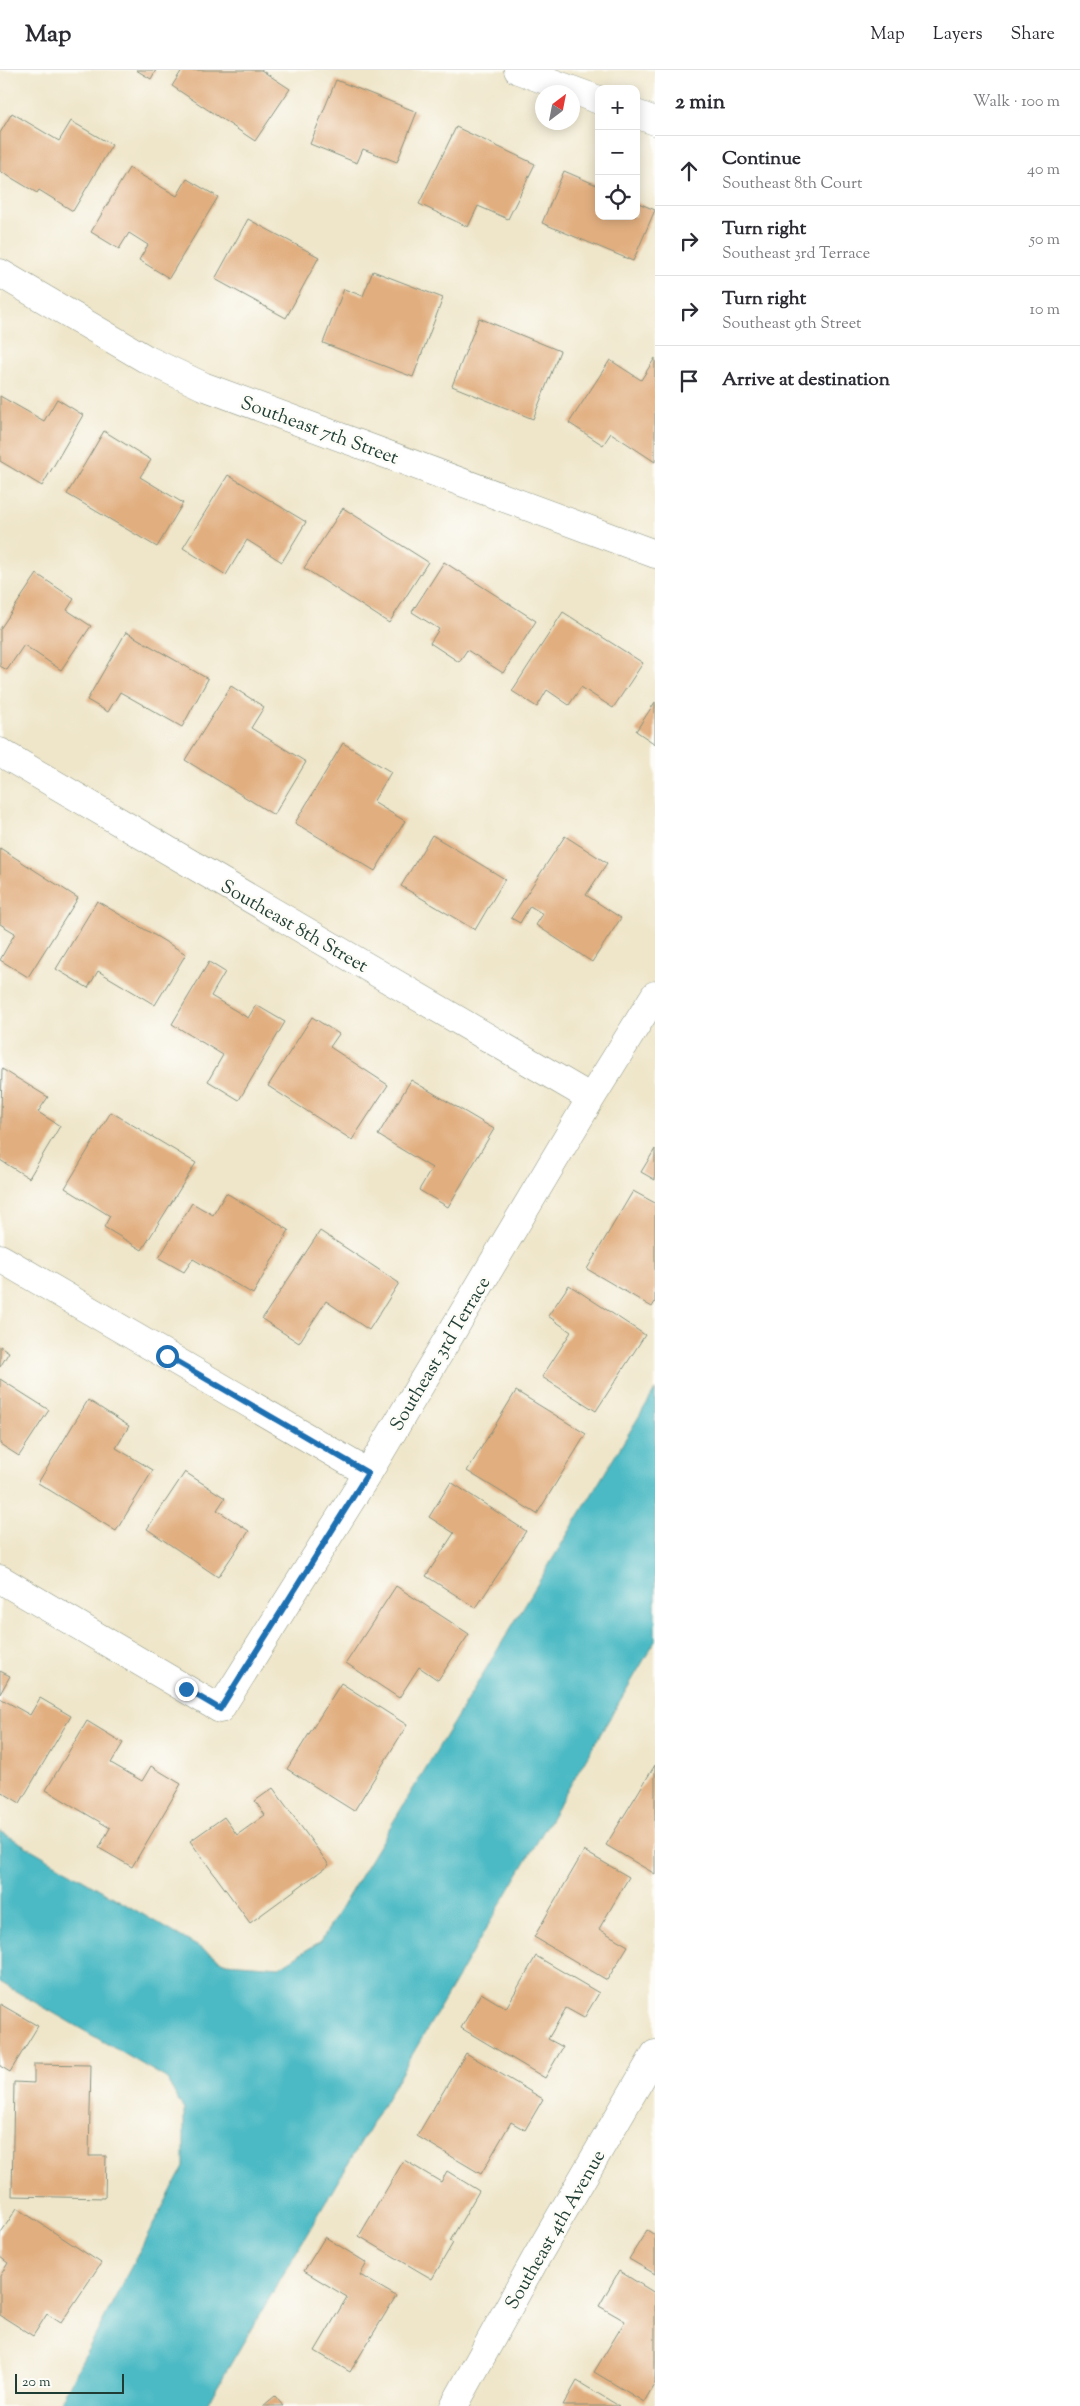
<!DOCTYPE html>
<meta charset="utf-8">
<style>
:root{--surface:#fff;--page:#f2f2f3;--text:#2b2b33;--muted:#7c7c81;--line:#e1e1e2}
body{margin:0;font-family:"Sorts Mill Goudy",serif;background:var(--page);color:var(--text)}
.controls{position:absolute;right:15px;top:15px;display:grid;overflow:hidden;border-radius:10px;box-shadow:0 2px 12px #0003}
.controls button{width:45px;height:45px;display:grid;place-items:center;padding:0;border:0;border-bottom:1px solid var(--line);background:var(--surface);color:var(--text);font:25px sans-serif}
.compass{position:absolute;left:535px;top:15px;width:45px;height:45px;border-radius:50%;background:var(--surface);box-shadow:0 2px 12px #0003;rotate:32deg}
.scale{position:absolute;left:15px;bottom:12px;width:109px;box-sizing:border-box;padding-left:5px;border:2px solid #1f3d34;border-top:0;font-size:14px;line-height:18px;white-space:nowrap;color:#1f3d34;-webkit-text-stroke:4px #fdfcf7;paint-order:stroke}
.stop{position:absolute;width:15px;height:15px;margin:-11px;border:4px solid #1f6fb2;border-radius:50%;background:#fff}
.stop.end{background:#1f6fb2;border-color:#fff;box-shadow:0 1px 5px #0008}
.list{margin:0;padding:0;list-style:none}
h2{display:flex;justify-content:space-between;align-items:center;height:65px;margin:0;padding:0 20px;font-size:21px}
h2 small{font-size:16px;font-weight:400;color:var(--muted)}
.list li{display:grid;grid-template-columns:32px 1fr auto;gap:15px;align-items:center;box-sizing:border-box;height:70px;padding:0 20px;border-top:1px solid var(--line)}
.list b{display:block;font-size:19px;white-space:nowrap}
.list p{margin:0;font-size:16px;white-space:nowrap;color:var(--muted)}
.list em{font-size:16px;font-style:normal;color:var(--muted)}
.icon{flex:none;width:28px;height:28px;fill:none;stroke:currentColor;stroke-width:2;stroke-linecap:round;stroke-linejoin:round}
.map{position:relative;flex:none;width:655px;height:2336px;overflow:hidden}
header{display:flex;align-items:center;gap:30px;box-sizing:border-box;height:70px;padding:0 25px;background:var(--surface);border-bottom:1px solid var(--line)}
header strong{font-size:24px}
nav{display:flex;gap:28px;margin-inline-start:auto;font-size:18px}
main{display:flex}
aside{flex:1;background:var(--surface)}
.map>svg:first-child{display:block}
.water{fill:#4bbac4;stroke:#357c7c}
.building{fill:#e1ae7f}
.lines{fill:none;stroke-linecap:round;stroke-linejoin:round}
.street-casing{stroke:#87927f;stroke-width:29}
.street{stroke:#fff;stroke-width:28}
.route{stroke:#1f6fb2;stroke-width:6}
.labels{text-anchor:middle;stroke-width:5;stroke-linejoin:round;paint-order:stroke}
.street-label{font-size:19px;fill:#1f3d34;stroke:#fdfcf7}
</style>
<header>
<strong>Map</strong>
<nav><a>Map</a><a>Layers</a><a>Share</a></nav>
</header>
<main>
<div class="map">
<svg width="655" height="2336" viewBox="0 0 655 2336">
<rect width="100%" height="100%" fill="#fdfcf7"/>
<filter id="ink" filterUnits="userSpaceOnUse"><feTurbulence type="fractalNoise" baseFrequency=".02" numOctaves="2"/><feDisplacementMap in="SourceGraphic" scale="10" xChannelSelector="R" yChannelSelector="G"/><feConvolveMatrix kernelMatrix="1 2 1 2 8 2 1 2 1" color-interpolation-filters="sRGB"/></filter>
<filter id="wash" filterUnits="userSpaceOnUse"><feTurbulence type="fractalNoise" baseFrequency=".0096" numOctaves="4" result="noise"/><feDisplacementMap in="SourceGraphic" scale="20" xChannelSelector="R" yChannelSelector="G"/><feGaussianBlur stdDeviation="1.12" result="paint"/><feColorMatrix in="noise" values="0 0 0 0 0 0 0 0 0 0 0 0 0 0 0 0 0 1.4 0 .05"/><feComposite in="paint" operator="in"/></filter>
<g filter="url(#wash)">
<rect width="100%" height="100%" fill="#efe6ca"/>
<!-- water -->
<path class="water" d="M655,1320V1571L206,2336H54L60,2333L184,2096V2040L166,2008L0,1912V1761L226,1893L279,1897L321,1871Z"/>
<g id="blocks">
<!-- building -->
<path class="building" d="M136,0H156L151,9Z
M182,0H261L290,19L255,71L172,16Z
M336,10L417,42L397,92L363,79L357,93L310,74Z
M12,43L59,71L71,51L112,75L73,141L39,120L37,123L0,101V63Z
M456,57L535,94L508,149L478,136L468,157L419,134Z
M129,98L177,126L187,109L218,127L169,208L139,190L148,175L129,163L119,179L91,162Z
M564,101L599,116V146H636V132L655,140L633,191L542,153Z
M248,149L319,187L286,248L215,209Z
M373,201L443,228L413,307L323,273L344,219L363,226Z
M479,248L560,281L533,349L452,316Z
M655,288V392L611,363L603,375L569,353L610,290L641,310Z
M0,326L44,351L57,329L83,345L42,416L0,391Z
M104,361L151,390L140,407L183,433L157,477L67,424Z
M228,405L306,452L282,492L247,470L226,505L183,478Z
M343,438L428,492L389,553L304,498Z
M444,492L536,551L503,603L467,580L459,592L430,573L439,559L412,542Z
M37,504L74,529L67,540L91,556L61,600L24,575L7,600L0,596V559Z
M563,542L643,593L613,638L581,617L569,635L547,620L537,637L512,621Z
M126,562L208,609L182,657L120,622L108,642L87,630Z
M231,616L264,637L251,658L306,692L274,745L185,690Z
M655,632V674L636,661Z
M343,673L391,702L373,732L405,751L375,801L295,753Z
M432,765L505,809L475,860L401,816Z
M565,766L607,793L586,825L621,848L592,892L536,855L543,844L530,836L520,853L511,848Z
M0,778L78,828L28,907L0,890L15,863L0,854Z
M97,831L186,884L155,935L98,901L88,918L56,899Z
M209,892L225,902L211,926L248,948L256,935L285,952L239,1030L208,1011L223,985L172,954Z
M312,947L339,964L330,977L388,1015L352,1070L268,1016Z
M2,999L48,1027L38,1042L60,1056L29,1108L0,1090Z
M411,1010L494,1059L448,1137L419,1120L432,1098L378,1065Z
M111,1042L196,1093L142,1180L104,1157L110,1146L65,1118Z
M655,1079V1110L641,1102Z
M633,1121L655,1133V1232L652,1237L587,1199Z
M226,1123L289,1160L253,1224L193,1189L184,1202L159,1188L192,1133L213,1145Z
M320,1161L399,1213L369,1260L326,1231L299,1273L262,1249Z
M569,1215L645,1265L596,1341L542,1307L571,1262L548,1246Z
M0,1276L9,1282L0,1297Z
M0,1309L49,1340L19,1386L0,1374Z
M516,1321L586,1364L537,1444L467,1401Z
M88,1330L129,1356L116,1378L153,1400L116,1461L38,1413Z
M185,1402L225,1428L217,1440L249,1461L218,1507L147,1459Z
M451,1412L526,1461L476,1538L426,1506L454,1463L429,1447Z
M396,1516L469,1564L438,1610L419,1597L399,1628L346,1593Z
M0,1601L10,1606L0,1624Z
M341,1613L407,1655L354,1741L287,1699Z
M0,1628L30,1645L40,1628L71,1646L20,1733L0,1721Z
M87,1651L123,1673L111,1693L142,1711L151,1696L181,1714L132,1797L99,1778L110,1758L46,1720Z
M655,1695V1804L606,1775Z
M273,1718L329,1795L250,1853L190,1771L224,1747L237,1765L265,1745L255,1731Z
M584,1781L629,1807L599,1859L628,1876L607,1910L534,1867Z
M536,1886L599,1923L584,1948L566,1938L548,1969L563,1977L545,2008L461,1958L481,1923L506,1938Z
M0,1934L38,1956L10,2002L0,1996Z
M466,1983L543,2029L525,2060L511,2052L481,2104L417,2066Z
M34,1994L91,1995L89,2086H106L105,2128L12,2126L14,2012L34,2013Z
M404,2090L441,2112L447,2101L479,2121L450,2171L453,2173L432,2209L359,2166Z
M17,2138L101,2193L61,2253L47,2244L33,2266L0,2245V2206L8,2193L0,2187V2164Z
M647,2160L655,2165V2204L629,2189Z
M325,2167L367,2193L360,2205L396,2226L350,2302L315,2281L347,2227L304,2201Z
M619,2201L655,2223V2313L644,2332L594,2302L625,2251L599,2236Z
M577,2311L619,2336H563Z
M275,2326L283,2336H263Z"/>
</g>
</g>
<g filter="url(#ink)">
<use href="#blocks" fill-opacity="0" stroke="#87927f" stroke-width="1"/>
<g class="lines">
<!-- street casing -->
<g class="street-casing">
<path id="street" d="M518,0L599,30
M636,44L655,51
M0,203L146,289L203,316L655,484
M0,682L591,1028
M0,1188L368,1403
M0,1509L220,1639L368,1403L591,1028L655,925
M454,2336L536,2188L655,1984"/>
</g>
<!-- street -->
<use href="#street" class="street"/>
</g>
</g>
<g class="lines" filter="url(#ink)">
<!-- route -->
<path class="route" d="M167,1286L368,1403L220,1639L186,1619"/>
</g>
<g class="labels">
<!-- street labels -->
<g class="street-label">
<text transform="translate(320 359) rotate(20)" y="7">Southeast 7th Street</text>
<text transform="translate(295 855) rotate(30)" y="7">Southeast 8th Street</text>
<text transform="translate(439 1283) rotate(-59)" y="7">Southeast 3rd Terrace</text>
<text transform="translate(554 2159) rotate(-60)" y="7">Southeast 4th Avenue</text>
</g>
</g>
</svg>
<div class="controls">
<button>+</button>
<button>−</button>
<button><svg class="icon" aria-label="locate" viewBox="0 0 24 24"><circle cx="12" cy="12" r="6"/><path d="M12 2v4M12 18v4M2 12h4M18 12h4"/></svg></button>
</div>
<svg class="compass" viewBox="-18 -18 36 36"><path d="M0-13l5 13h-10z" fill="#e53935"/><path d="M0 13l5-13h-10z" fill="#7c7c81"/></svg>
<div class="scale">20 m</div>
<div class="stop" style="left:167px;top:1286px"></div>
<div class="stop end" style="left:186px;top:1619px"></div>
</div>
<aside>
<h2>2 min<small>Walk · 100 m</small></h2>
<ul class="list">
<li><svg class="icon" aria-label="ahead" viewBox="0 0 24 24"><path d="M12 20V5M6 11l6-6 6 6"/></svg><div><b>Continue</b><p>Southeast 8th Court</p></div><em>40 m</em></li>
<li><svg class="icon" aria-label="right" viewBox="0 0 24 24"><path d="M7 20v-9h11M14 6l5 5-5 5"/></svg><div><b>Turn right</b><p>Southeast 3rd Terrace</p></div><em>50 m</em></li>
<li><svg class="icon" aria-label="right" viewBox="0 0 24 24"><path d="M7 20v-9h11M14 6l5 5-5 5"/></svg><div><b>Turn right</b><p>Southeast 9th Street</p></div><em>10 m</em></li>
<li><svg class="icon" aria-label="arrive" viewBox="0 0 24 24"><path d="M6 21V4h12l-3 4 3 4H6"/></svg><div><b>Arrive at destination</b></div></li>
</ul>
</aside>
</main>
